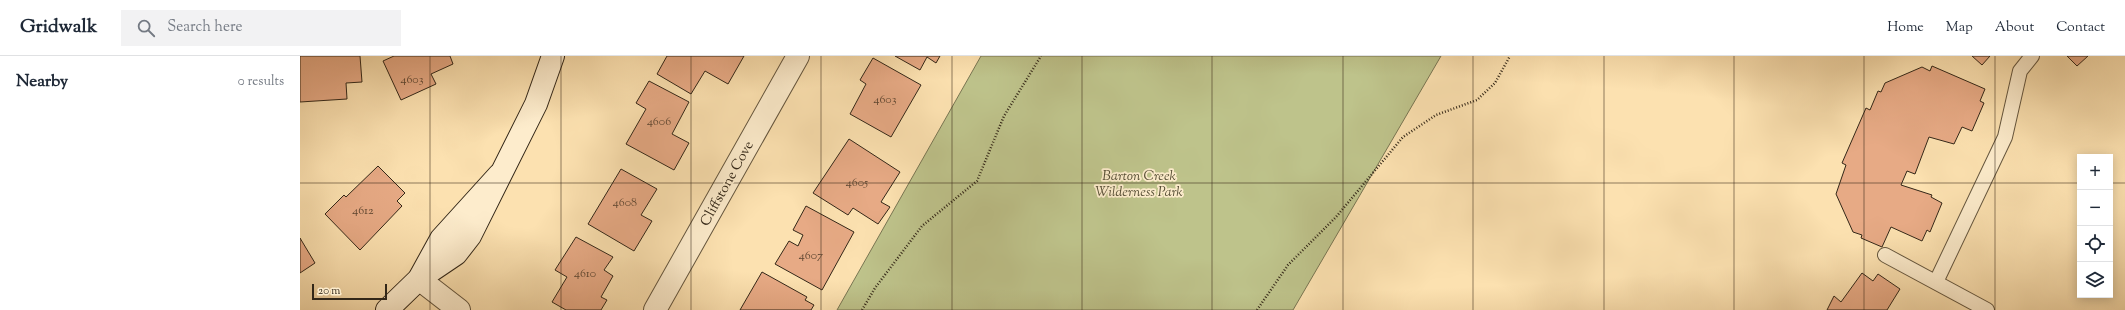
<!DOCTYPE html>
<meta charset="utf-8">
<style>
:root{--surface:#fff;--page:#f2f2f3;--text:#1f2937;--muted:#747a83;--line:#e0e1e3}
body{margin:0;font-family:"Sorts Mill Goudy",serif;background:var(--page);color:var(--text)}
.controls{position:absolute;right:12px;bottom:12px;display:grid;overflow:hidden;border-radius:0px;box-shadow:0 2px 10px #0003}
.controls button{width:36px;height:36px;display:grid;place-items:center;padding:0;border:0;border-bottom:1px solid var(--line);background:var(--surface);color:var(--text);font:20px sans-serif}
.scale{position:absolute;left:12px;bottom:10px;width:75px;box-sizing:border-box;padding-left:4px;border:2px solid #332718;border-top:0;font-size:11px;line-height:14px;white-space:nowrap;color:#332718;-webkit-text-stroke:3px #fdeccc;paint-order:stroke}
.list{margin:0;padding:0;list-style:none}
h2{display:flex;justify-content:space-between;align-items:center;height:52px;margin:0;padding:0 16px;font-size:17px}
h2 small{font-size:13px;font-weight:400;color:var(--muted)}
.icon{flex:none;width:22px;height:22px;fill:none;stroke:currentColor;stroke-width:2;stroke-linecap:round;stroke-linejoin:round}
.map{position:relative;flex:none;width:1825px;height:254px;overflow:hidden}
header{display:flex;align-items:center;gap:24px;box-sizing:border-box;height:56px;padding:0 20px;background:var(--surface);border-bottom:1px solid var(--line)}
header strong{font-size:19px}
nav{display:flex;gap:22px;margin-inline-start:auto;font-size:14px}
.search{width:280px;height:36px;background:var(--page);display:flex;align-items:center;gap:10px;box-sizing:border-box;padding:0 14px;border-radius:0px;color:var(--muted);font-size:15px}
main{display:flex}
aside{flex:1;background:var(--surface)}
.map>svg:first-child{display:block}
.green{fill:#bec38b;stroke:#787552}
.building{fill:#e7aa85;stroke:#332718}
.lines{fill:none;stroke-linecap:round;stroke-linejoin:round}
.lane-casing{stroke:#65563e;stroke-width:16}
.street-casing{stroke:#65563e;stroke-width:24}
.secondary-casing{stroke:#332718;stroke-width:24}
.path{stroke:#332718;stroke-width:2.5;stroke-dasharray:1 2;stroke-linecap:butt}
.lane{stroke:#fdeccc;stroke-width:14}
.street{stroke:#fdeccc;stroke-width:22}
.secondary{stroke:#fdeccc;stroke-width:22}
.grid{fill:none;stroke:#332718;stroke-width:1;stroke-opacity:0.55}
.labels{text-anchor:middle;stroke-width:3.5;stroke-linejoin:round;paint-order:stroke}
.number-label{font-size:12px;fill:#604833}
.park-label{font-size:14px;font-style:italic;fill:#564e35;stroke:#fdeccc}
.street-label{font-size:14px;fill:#332718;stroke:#fdeccc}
</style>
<header>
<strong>Gridwalk</strong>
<div class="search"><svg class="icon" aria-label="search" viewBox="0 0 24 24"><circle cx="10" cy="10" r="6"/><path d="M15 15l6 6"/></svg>Search here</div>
<nav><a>Home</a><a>Map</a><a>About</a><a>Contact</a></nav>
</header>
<main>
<aside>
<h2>Nearby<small>0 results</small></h2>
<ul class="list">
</ul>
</aside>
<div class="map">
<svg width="1825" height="254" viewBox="0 0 1825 254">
<rect width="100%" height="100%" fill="#fce1b0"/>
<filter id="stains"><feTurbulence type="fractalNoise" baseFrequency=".005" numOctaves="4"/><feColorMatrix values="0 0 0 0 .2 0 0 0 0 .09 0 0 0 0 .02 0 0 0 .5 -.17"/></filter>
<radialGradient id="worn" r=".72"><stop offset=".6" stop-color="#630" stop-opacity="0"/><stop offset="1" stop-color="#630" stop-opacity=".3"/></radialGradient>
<!-- green -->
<path class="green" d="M681,0H1141L993,254H537Z"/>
<!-- building -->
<path class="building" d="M0,0H60L62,26L46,27L47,43L0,46Z
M94,0H150L153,8L131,18L136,28L101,44L83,5Z
M367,0H444L428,28L405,15L391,38L357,18Z
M595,0H640L636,7L627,1L620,14Z
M1672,0H1690L1682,9Z
M1767,0H1788L1777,10Z
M573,2L621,29L591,81L550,58L566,28L560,24Z
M1632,10L1685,33L1680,45L1684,47L1672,75L1662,71L1654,88L1629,81L1615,118L1607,115L1601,129L1632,139L1631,141L1642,147L1630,176L1627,174L1622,185L1591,171L1582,191L1561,182L1562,179L1553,176L1536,138L1546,109L1542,107L1566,52L1570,54L1578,35L1581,36L1585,27L1622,11L1630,15Z
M349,25L389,46L372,78L389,87L374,114L326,88L346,53L336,47Z
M549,83L600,116L581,146L590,151L578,168L553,152L548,159L513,137Z
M78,110L105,137L97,145L102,150L60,194L25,158L44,139L46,141Z
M321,113L357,133L341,159L352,165L334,195L288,168Z
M506,150L554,176L522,234L475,208L489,185L498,190L503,179L493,174Z
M276,181L313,201L304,214L313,220L301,241L307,244L301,254H266L252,246L267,221L255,214Z
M0,182L15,207L0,217Z
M462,216L507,241L505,244L514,249L511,254H440Z
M1562,217L1573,225L1578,218L1600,233L1587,254H1527L1534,240L1541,246Z"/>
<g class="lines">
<!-- lane casing -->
<g class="lane-casing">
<path id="lane" d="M1585,199L1687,254
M1636,226L1705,81L1720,15L1732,0"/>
</g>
<!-- street casing -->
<g class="street-casing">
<path id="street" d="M119,223L159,254
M355,254L498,0"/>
</g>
<!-- secondary casing -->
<g class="secondary-casing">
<path id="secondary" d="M199,119L141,183L119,223L156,198L170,180L236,48L253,0
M87,254L119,223"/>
</g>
<!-- path -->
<path class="path" d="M562,254L575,232L622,170L677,125L704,60L741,0
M957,254L988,209L1036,161L1103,81L1136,59L1177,44L1195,27L1210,0"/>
<!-- lane -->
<use href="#lane" class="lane"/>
<!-- street -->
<use href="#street" class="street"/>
<!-- secondary -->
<use href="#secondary" class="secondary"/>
</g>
<!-- grid -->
<path class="grid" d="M130,0V254M261,0V254M391,0V254M521,0V254M652,0V254M782,0V254M912,0V254M1043,0V254M1173,0V254M1304,0V254M1434,0V254M1564,0V254M1695,0V254M0,127H1780M1810,127H1825"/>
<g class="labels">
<!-- number labels -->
<g class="number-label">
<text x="112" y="27">4603</text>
<text x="585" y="47">4603</text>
<text x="359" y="69">4606</text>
<text x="557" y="130">4605</text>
<text x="325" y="150">4608</text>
<text x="63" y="158">4612</text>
<text x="511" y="203">4607</text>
<text x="285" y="221">4610</text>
</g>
<!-- park labels -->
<g class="park-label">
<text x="839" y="124">Barton Creek<tspan x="839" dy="16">Wilderness Park</tspan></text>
</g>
<!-- street labels -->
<g class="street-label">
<text transform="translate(426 127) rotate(-61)" y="5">Cliffstone Cove</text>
</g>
</g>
<rect width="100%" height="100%" filter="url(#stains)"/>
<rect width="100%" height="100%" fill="url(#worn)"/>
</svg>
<div class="controls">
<button>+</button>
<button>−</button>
<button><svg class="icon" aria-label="locate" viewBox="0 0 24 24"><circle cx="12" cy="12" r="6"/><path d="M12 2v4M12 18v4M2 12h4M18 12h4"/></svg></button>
<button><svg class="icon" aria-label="layers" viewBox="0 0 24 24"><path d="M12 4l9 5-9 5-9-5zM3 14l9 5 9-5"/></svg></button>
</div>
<div class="scale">20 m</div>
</div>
</main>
